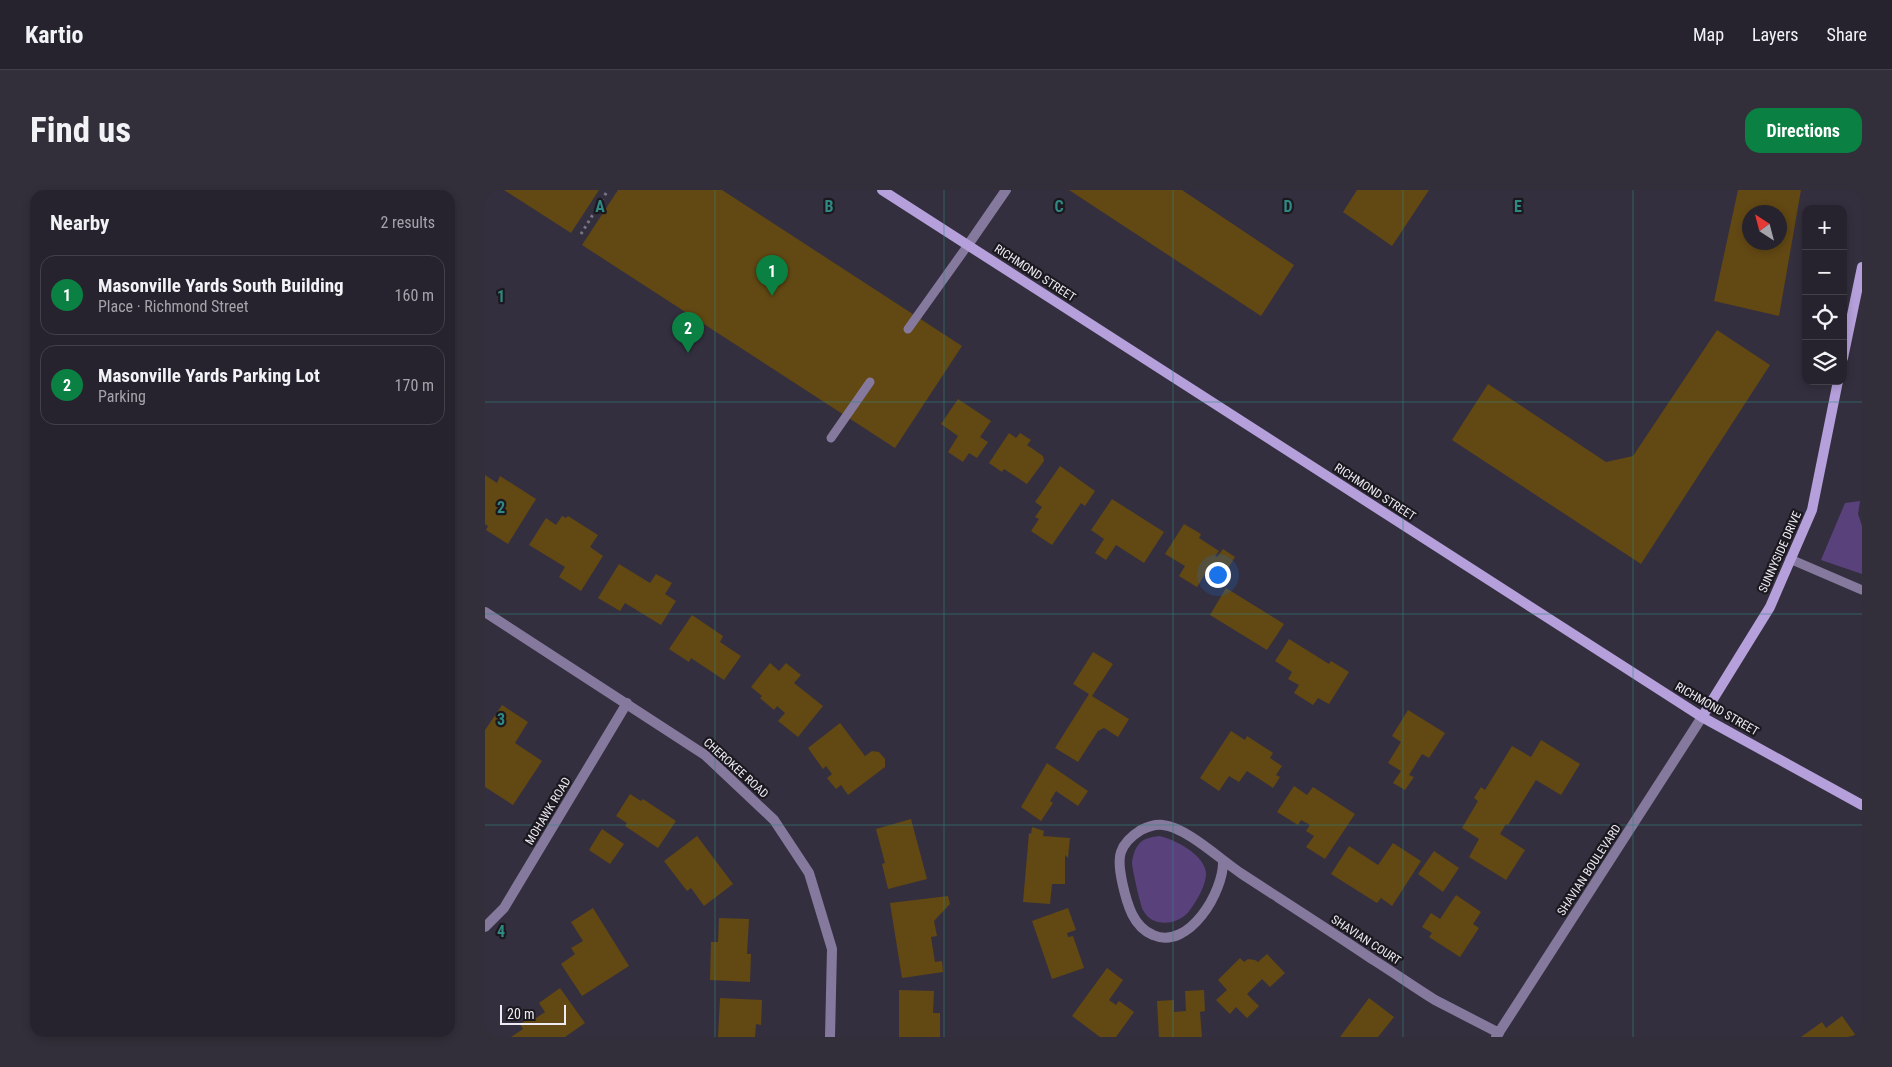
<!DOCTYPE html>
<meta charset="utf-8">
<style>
:root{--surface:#27232e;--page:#332f3a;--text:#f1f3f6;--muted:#a4a4aa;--line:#43404a;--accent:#0b8043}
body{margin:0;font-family:"Roboto Condensed",sans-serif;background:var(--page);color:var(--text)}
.controls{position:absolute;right:15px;top:15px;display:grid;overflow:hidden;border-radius:10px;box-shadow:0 2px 8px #0003}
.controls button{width:45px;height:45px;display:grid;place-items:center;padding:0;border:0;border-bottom:1px solid var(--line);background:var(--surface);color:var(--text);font:25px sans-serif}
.compass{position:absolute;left:1257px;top:15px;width:45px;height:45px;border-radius:50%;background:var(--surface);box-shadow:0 2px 8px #0003;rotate:324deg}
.scale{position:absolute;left:15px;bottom:12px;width:66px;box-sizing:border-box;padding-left:5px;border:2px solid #eeebf4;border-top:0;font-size:14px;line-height:18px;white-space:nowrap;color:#eeebf4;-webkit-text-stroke:4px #1b191f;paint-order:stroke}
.you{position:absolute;left:732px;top:384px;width:18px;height:18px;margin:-12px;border:4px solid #fff;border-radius:50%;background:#1a73e8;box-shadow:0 0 0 8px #1a73e833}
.badge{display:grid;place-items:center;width:32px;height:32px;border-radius:50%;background:var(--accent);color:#fff;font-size:16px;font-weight:700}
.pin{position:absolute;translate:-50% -41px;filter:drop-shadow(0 1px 2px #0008)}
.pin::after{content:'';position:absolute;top:26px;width:18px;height:15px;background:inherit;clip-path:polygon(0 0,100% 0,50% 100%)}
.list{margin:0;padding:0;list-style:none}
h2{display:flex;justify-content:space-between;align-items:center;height:65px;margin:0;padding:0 20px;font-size:21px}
h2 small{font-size:16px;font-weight:400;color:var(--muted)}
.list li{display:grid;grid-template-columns:32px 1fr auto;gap:15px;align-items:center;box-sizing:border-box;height:80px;margin:0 10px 10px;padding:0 10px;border:1px solid var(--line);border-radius:15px}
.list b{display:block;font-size:19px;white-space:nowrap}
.list p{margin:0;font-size:16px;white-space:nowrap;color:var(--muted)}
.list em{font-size:16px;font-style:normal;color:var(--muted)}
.icon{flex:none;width:28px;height:28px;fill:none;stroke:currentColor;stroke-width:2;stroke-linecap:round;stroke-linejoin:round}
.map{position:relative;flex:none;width:1377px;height:847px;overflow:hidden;border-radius:15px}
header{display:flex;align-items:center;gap:30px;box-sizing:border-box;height:70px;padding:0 25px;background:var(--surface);border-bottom:1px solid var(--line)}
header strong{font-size:24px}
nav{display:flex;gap:28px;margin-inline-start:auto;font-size:18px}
.intro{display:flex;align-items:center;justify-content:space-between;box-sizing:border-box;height:120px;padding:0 30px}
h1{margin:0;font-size:35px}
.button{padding:12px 22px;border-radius:15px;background:var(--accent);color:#fff;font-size:18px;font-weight:700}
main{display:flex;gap:30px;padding:0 30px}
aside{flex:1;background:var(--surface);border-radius:15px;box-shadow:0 2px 8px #0003}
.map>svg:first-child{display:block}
.green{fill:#59427c}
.building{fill:#624813;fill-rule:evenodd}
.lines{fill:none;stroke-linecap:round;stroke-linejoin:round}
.path{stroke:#7a7683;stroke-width:3;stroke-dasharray:2.5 4;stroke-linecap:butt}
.lane{stroke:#86799e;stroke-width:9}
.street{stroke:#86799e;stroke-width:10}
.secondary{stroke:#b5a0db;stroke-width:10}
.grid{fill:none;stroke:#308882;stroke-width:1;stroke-opacity:0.55}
.labels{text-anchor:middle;stroke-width:4.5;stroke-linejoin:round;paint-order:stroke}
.street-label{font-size:12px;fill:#eeebf4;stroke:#1b191f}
.grid-label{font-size:16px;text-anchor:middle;font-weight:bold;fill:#308882;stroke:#1b191f;stroke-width:4.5;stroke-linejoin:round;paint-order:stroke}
</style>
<header>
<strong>Kartio</strong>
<nav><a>Map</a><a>Layers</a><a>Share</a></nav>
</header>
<div class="intro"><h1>Find us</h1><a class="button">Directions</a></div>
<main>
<aside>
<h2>Nearby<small>2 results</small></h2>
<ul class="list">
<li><span class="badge">1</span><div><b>Masonville Yards South Building</b><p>Place · Richmond Street</p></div><em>160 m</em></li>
<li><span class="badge">2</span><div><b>Masonville Yards Parking Lot</b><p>Parking</p></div><em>170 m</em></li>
</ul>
</aside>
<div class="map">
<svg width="1377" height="847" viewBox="0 0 1377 847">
<rect width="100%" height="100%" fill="#342f3e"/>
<!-- green -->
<path class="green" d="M1375,311L1373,324L1377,336V384L1336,370L1360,313Z
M674,646C690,649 722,666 721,685C720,697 712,710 705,720C695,735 667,739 658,720C655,714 647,678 647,672C648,666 650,658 654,654C659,648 667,647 674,646Z"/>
<!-- building -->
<path class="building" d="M19,0H114L86,43Z
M133,0H237L477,156L410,258L97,55Z
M584,0H697L809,75L776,126Z
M872,0H944L907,56L858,22Z
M1253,0H1316L1294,126L1229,111ZM1264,22H1294V52H1264Z
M1232,140L1285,175L1156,374L967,250L1003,194L1121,272L1148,266Z
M473,209L506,231L495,247L503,252L492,268L484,263L478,272L463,262L473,246L456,234Z
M524,243L531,248L535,243L546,250L542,255L558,266L559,271L542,294L519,279L517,282L504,273Z
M575,276L610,301L600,316L596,313L567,355L546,341L554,329L550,327L557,317L550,312Z
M0,285L12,293L15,286L51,309L23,354L1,340L3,336L0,334Z
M627,309L679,342L659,373L631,355L621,370L610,363L619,349L606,340Z
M77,326L81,328L83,326L113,345L105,357L118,366L96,401L74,387L80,377L44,355L61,328L71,335Z
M699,334L716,344L714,348L734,361L730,366L732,367L738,359L750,367L737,388L723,379L712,397L694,386L700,376L680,364Z
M134,374L165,393L171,384L187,393L180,404L191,411L176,435L140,413L135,421L113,408Z
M741,398L799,434L782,460L725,425Z
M207,425L238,446L235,452L256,466L239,490L206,468L204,472L184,459Z
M804,449L844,474L846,471L864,482L844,514L833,508L828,515L809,503L814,495L803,489L807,482L790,471Z
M608,462L628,474L607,506L644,529L633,547L619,538L613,541L593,572L570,558L604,504L588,494Z
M285,473L294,481L301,473L316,485L309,493L338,516L313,547L293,531L300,523L292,516L289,520L275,508L277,506L266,497Z
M17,515L43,532L30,553L57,571L28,615L0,597V540Z
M923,520L960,543L944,568L937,564L924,585L929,587L920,600L908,593L916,581L903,573L916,552L907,546Z
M355,533L380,566L387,561L394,562L400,569V577L363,605L356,595L351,599L342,588L347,584L341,576L338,579L323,558Z
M746,541L760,550L762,546L788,563L785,568L797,576L791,585L795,587L788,598L762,581L754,592L744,586L734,601L715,588Z
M1056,550L1095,574L1076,605L1051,590L1023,635L1021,634L1015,644L1040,660L1021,690L984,667L994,649L977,638L993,611L989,608L996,597L1000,600L1027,556L1046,567Z
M562,573L603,601L593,616L571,601L565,611L568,613L556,631L536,617Z
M809,596L822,605L828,597L870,624L840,669L821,657L829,646L821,641L825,635L816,630L813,635L792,622Z
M145,604L156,611L158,609L191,631L173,658L140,636L142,633L131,626Z
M426,629L442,689L403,699L397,674L400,673L391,639Z
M547,637L559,641L558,646L585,648L583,668L580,665V694H567L565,714L538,712L544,643L546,644Z
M117,639L139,654L125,674L104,660Z
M212,646L248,694L219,716L206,698L202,701L179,671Z
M908,653L936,671L907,716L896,708L892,713L846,684L864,656L893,675Z
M949,661L974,678L958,702L933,684Z
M971,705L996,722L988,734L994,738L975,767L944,747L947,743L937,737L946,723L955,729Z
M463,706L465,714L449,731L452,746L446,747L450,772L457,771L458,782L417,788L405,713Z
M108,718L144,776L97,806L76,774L90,764L86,758L98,751L86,732Z
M583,718L591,740L582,743L583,747L588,746L599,778L567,789L547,731Z
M234,728L264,729L262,764H266L265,792L225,790L226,752H233Z
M782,764L800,783L785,797L777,789L762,804L774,816L762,828L751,817L745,824L731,810L742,800L733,790L755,768L759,772L763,769L770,770L773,772Z
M622,778L638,790L624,810L631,815L634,811L649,822L631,847H615L587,826Z
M75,798L100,833L80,847H26L38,839L35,834L49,825L51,828L60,822L54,813Z
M414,800L449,801L448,823H455V847H414Z
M719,800L720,821L715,822L717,847H674L672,811L689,810V822L701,821L700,801Z
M235,808L277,810L276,835L271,834L270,847H233Z
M884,808L909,827L893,847H855Z
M1357,826L1372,847H1316L1337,832L1341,838Z"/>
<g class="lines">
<!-- path -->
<path class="path" d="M96,44L123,0"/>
<!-- lane -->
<path class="lane" d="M423,139L483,55
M346,248L385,192
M1305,369L1377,400"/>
<!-- street -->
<path class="street" d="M483,55L521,0
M0,422L220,565L289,630L324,683L347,759L345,847
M738,671C739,701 704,761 668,745C658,741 652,734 647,724C641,711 631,675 636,662C639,653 648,645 656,640C662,637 670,634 678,635C701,637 737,671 757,684C800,712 844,740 887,769C908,782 929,797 950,810C971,821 993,832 1014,843
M0,737L19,718L142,513
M1011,847L1217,527"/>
<!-- secondary -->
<path class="secondary" d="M397,0L1217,527L1377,615
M1358,168L1377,77
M1217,527L1285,417L1327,320L1353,191"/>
</g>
<!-- grid -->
<path class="grid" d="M230,0V847M459,0V847M688,0V847M918,0V847M1148,0V847M0,212H1377M0,424H1377M0,635H1377"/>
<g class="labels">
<!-- street labels -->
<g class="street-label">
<text transform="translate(550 83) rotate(33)" y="4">RICHMOND STREET</text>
<text transform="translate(890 302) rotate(33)" y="4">RICHMOND STREET</text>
<text transform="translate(1295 362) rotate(-66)" y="4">SUNNYSIDE DRIVE</text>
<text transform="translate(1232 519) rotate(30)" y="4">RICHMOND STREET</text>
<text transform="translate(251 578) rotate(42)" y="4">CHEROKEE ROAD</text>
<text transform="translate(63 621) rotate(-59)" y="4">MOHAWK ROAD</text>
<text transform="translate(1104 680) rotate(-57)" y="4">SHAVIAN BOULEVARD</text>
<text transform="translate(881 750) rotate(33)" y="4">SHAVIAN COURT</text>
</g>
</g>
<g class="grid-label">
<text x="115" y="22">A</text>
<text x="344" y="22">B</text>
<text x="574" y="22">C</text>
<text x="803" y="22">D</text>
<text x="1033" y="22">E</text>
<text x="16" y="112">1</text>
<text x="16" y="323">2</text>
<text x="16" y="535">3</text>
<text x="16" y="747">4</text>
</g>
</svg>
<div class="controls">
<button>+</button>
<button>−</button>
<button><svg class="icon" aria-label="locate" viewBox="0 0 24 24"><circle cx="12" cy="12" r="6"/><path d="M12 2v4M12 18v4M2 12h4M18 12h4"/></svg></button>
<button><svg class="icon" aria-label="layers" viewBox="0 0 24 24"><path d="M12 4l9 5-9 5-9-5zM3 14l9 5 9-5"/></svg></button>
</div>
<svg class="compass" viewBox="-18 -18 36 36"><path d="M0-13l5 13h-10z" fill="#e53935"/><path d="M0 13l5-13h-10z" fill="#a4a4aa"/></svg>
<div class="scale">20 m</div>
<div class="you"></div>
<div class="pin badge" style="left:287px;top:106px">1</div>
<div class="pin badge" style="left:203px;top:163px">2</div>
</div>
</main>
